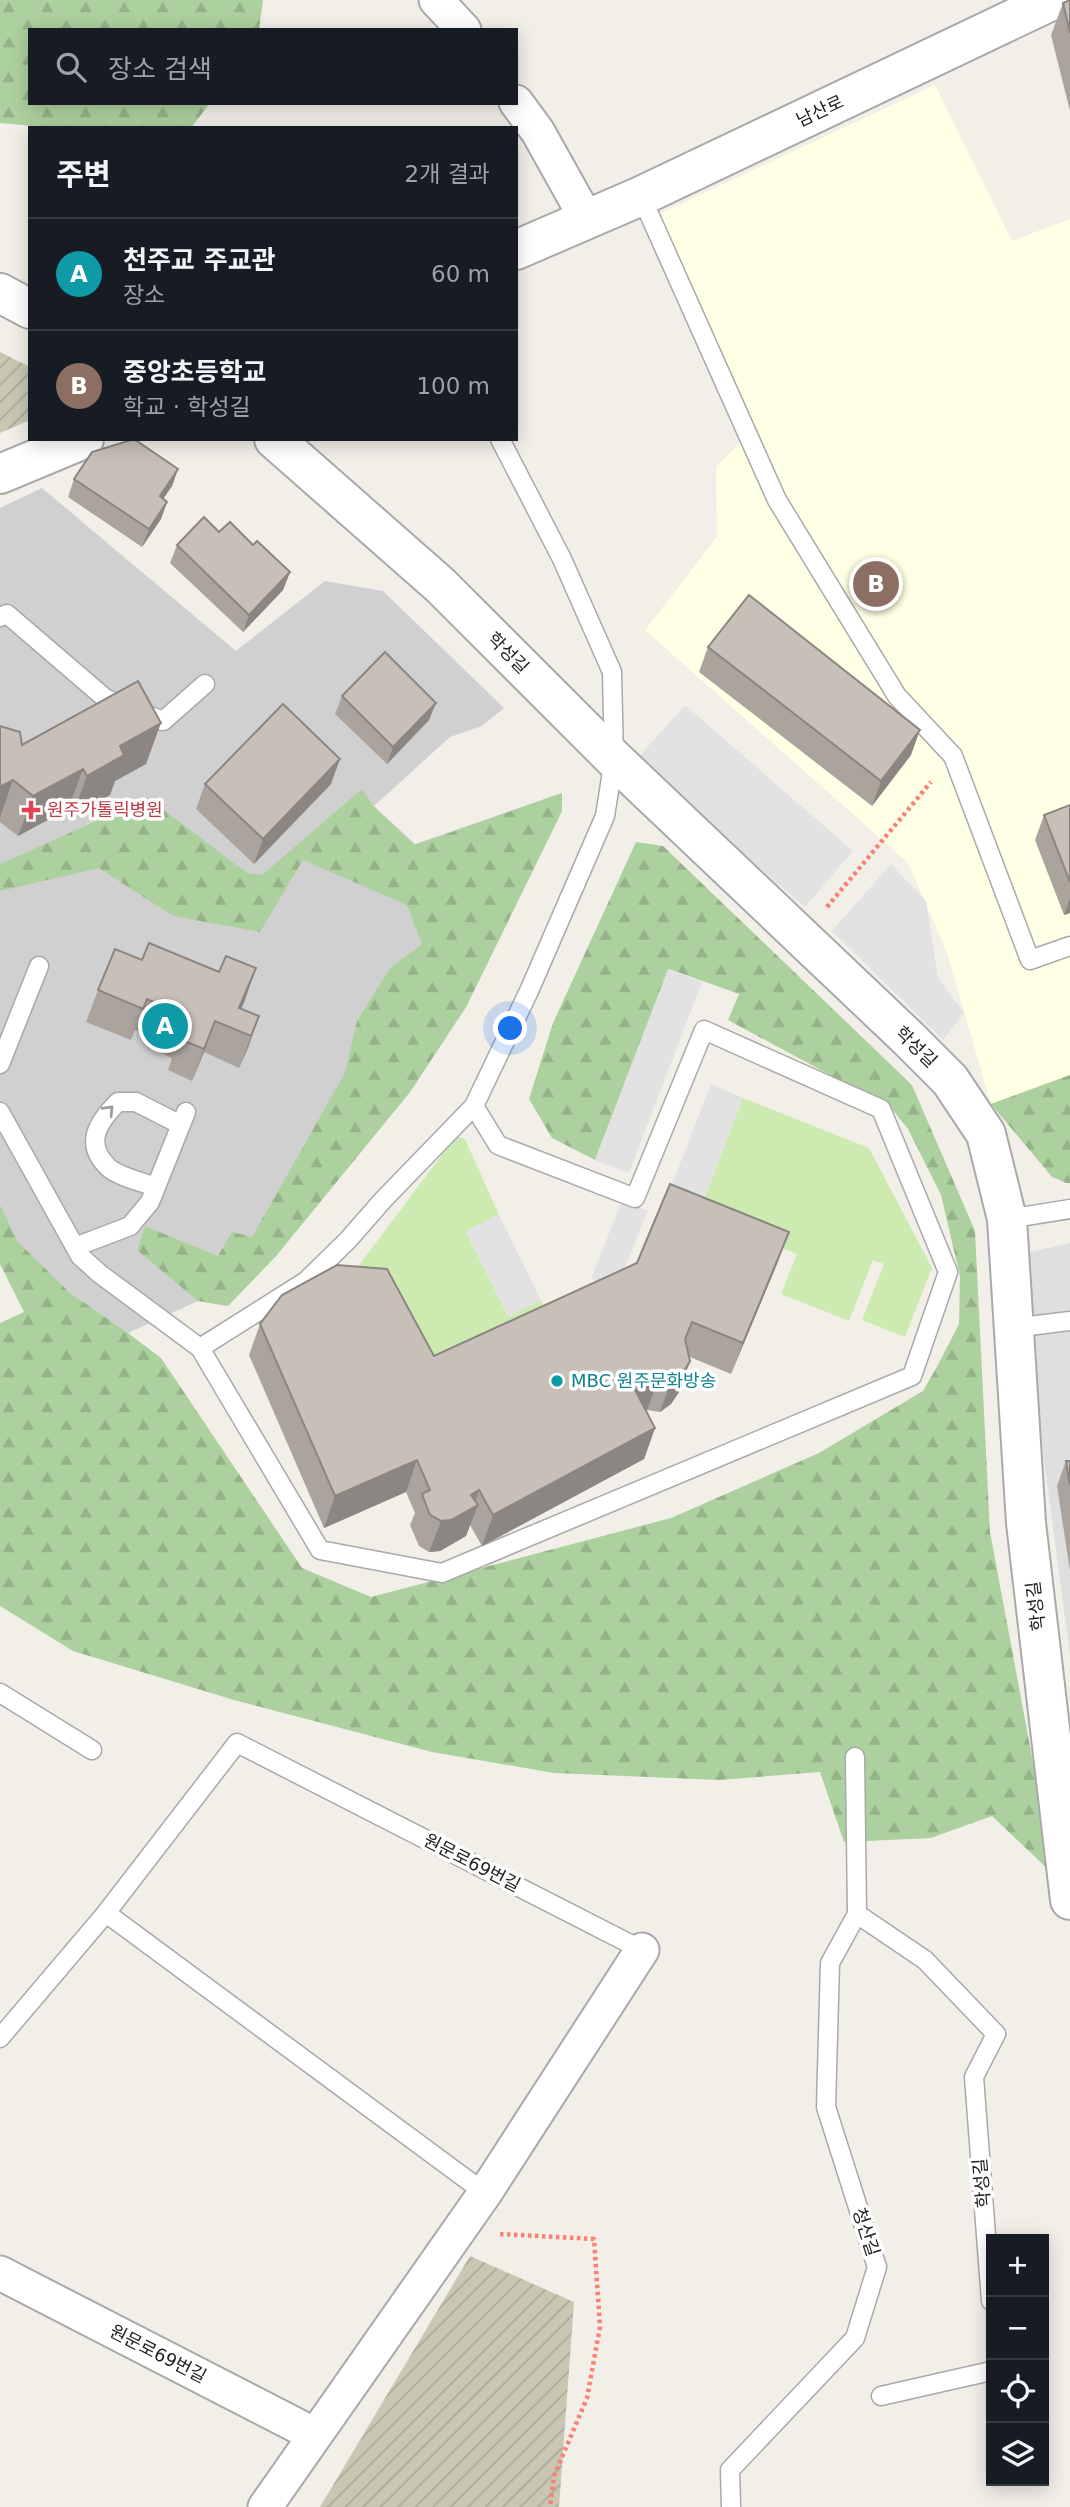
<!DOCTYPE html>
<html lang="ko">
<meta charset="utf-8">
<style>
:root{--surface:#171b24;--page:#20242c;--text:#f1f3f6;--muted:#9ea1a6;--line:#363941;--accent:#d93025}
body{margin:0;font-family:"DejaVu Sans","Noto Sans KR",sans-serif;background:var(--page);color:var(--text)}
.controls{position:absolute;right:21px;bottom:21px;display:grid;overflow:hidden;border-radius:0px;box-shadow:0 4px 18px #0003}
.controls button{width:63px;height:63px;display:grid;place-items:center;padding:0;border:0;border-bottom:2px solid var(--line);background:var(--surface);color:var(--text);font:35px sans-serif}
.you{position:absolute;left:511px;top:1029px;width:24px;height:24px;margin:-18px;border:5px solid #fff;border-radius:50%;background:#1a73e8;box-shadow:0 0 0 10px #1a73e833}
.badge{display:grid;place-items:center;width:46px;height:46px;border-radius:50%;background:var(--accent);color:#fff;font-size:23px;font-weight:700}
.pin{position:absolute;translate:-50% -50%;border:4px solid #fff;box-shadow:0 2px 7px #0006}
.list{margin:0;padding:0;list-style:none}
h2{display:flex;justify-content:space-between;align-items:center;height:91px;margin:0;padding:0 28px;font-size:30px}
h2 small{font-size:23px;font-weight:400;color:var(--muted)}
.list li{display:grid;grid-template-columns:46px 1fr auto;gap:21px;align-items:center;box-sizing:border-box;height:112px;padding:0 28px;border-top:2px solid var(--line)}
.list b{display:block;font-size:26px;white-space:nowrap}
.list p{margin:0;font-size:23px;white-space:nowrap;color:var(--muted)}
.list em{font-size:23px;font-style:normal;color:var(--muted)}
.icon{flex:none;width:38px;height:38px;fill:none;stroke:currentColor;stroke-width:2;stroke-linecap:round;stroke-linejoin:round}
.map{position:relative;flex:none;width:1070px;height:2507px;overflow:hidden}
.search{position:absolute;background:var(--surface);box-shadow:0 4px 18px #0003;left:28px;top:28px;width:490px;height:77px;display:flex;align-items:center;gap:18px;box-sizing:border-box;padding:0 24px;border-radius:0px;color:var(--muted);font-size:26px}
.panel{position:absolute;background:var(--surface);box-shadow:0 4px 18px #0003;left:28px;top:126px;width:490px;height:315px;border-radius:0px}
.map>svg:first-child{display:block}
.residential{fill:#e0dfdf}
.education{fill:#ffffe5}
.religious{fill:#d0d0d0}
.construction{fill:url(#construction-furrows)}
.grass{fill:#cdebb0}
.forest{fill:url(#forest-firs)}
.parking{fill:#e2e2e2}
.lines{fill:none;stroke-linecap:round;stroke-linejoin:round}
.service-casing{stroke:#a9a9a9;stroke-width:21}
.minor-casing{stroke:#a9a9a9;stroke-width:37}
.tertiary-casing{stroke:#a9a9a9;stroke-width:42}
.path{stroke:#fa8072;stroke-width:4.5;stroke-dasharray:3.5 3.5;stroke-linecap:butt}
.service{stroke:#fff;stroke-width:18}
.minor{stroke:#fff;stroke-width:33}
.tertiary{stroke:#fff;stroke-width:38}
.wall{fill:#aba49e}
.shaded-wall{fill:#8b8681}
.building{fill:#c7bfb8;stroke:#8b8681;stroke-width:2}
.oneway{stroke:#9c9c9c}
.health-dot{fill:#e0444e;stroke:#fff;stroke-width:2.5}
.culture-dot{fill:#0f9aa8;stroke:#fff;stroke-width:2.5}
.labels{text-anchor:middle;stroke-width:7;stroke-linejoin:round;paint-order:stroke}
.street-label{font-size:18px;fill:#222;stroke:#fff}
.health-label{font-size:18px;fill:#be3a42;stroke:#fff;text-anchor:start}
.culture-label{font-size:18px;fill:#0d838f;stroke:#fff;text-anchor:start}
</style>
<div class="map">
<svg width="1070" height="2507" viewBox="0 0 1070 2507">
<defs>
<pattern id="construction-furrows" width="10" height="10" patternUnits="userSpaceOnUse" patternTransform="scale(1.75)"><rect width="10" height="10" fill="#c7c7b4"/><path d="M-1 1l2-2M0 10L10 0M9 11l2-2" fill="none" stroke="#abab9a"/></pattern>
<pattern id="forest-firs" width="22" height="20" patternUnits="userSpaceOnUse" patternTransform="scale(1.75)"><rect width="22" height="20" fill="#add19e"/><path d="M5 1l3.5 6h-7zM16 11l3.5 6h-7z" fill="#95b388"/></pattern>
</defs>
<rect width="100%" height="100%" fill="#f2efe9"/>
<!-- residential -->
<path class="residential" d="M1070,1243V1656L1036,1399L1026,1253Z"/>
<!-- education -->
<path class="education" d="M935,85L1012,241L1070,219V1075L991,1104L946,950L908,863L645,630L717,537L716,467L751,432L657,215Z"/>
<!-- religious -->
<path class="religious" d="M42,488L236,651L325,581L383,591L504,708L482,726L450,737L374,806L415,844L562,793V811L466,1007L410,1092L276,1256L228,1306L198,1301L128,1333L69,1292L16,1241L0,1204V508Z"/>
<!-- construction -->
<path class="construction" d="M0,352L30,367V420L0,433Z
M470,2256L574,2302L559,2507H320Z"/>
<!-- grass -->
<path class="grass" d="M743,1098L869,1148L932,1268L905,1337L862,1320L884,1264L873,1260L849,1321L781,1294L797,1254L698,1214Z
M456,1136L465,1139L499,1215L466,1232L508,1316L541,1300L547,1315L426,1368L347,1281Z"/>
<!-- forest -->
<path class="forest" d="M0,0H263L259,30H30V103H210L191,128H54L0,123Z
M362,789L374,807L415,845L562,793V811L466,1007L410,1092L276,1256L228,1306L198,1301L137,1250L145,1226L218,1256L232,1232L252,1237L345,1073L357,1021L390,968L422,944L407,905L303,860L260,932L173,916L99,868L0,891V864L148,798L247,873L262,875Z
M636,842L663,846L912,1085L975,1231L990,1532L1054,1875L992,1816L931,1838L844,1842L820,1772L719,1780L554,1773L432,1752L234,1700L73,1651L0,1606V1323L24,1312L0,1264V1204L17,1241L69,1292L128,1333L161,1358L302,1568L371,1597L671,1518L819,1453L923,1391L939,1363L959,1324L960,1276L941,1195L908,1129L891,1108L728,1020L739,994L669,969L595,1160L552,1138L529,1099L553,1023Z
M1070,1075V1183H1066L1052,1177L991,1104Z"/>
<!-- parking -->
<path class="parking" d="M685,705L853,851L805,907L635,761Z
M891,864L926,901L938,978L964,1013L943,1040L832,931Z
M668,969L702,982L629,1173L595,1160Z
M711,1084L743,1098L701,1205L669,1192Z
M622,1201L648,1211L616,1288L591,1278Z
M499,1215L541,1300L508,1317L466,1231Z"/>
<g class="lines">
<!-- service casing -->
<g class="service-casing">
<path id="service" d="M641,196L777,500L897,696L953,756L1030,960L1070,946
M0,617L7,614L106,699L163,721L205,684
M0,1064L39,966
M0,1112L80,1256L100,1274L200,1348L320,1550L442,1573L912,1376L948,1272L881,1109L704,1030L635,1198L498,1145L474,1106
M156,1187C142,1182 120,1177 109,1168C83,1144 98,1122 118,1102H136L181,1125
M1007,1219L1070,1209
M75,1247L130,1226L150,1202L186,1112
M1013,1328L1070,1321
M200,1348L306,1281L348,1240L383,1200L474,1106L529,991L605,816L614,759L612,672L562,559L500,439
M0,1693L92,1750
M106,1913L485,2193
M857,1914L925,1960L996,2034L974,2077L991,2301
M0,2038L106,1913L237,1743L642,1950
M881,2396L991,2371
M731,2507L730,2470L855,2338L877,2267L826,2107L830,1963L857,1914L855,1757"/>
</g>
<!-- minor casing -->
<g class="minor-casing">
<path id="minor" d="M436,0L464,30
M516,102L538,132L586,218
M0,2273L315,2435
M265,2507L485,2193L642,1950"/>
</g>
<!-- tertiary casing -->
<g class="tertiary-casing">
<path id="tertiary" d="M516,250L641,196L1053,0
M0,293L30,309
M274,439L440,585L614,759L909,1039L950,1080L986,1134L1007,1219L1026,1523L1070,1900
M0,474L84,439"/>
</g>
<!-- path -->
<path class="path" d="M827,907L931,782
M500,2234L594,2239L600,2327L587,2398L554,2476L550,2507"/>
<!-- service -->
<use href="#service" class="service"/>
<!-- minor -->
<use href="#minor" class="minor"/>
<!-- tertiary -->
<use href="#tertiary" class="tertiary"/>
</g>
<!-- wall -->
<path class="wall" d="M1070,0V111L1051,35L1063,3Z
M178,469L172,486L163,499L167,502L161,519L142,547L68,497L74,479Z
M219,532L253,545L290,572L283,590L243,632L170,563L177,545Z
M708,647L911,755L872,806L699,672Z
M342,696L429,720L387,764L335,714Z
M0,726L22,745L146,764L115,781L110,795L72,816L68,809L18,836L0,822Z
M205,784H331L254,864L196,809Z
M1070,805V913L1064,915L1035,840L1044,815Z
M142,960L245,1000L241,1009L259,1016L239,1068L204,1052L192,1081L168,1070L172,1058L147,1047L151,1037L135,1030L131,1040L86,1022L98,990Z
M777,1264L731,1374L690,1357V1361L679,1392L671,1404L660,1412L647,1410H646L655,1428L644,1459L482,1546L470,1525L466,1536L440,1551L429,1552L419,1546L410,1525L415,1513L406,1492L324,1528L249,1355L260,1324L434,1356Z
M1066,1461H1070V1571L1057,1486Z"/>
<!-- shaded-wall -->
<path class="shaded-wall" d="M178,469L172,486L153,514L160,496Z
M167,502L161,519L142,547L149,529Z
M290,572L283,590L243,632L249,615Z
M436,703L429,720L387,764L393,747Z
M161,723L146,764L115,781L110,795L72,816L87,776L120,746Z
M920,730L911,755L872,806L881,781Z
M340,759L331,784L254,864L263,839Z
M83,769L68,809L18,836L33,796Z
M13,780L0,817V787Z
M1070,898V913L1064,915Z
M256,968L245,1000L233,1028L239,1008Z
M259,1016L248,1048L239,1068L251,1036Z
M215,1021L204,1052L192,1081L204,1049Z
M789,1232L777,1264L731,1374L743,1343Z
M690,1361L679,1392L671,1404L660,1412L671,1381Z
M659,1378L647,1410L623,1422L635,1390Z
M655,1428L644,1459L482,1546L493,1515Z
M417,1460L406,1492L324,1528L335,1496Z
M479,1490L473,1508L478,1505L466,1536L440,1551L429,1552L441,1521L471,1495Z"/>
<!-- building -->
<path class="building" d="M1070,0V33L1063,3Z
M134,439L178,469L160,496L167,502L149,529L74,479L92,452Z
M204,517L219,532L230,522L253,545L257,541L290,572L249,615L177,545Z
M749,595L920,730L881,781L708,647Z
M385,652L436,703L393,747L342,696Z
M138,681L161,723L120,746L124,755L87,776L83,769L33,796L13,780L0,787V726L20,732L22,745Z
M283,704L340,759L263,839L205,784Z
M1070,805V882L1044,815Z
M149,943L219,972L226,956L256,968L239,1008L259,1016L251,1036L215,1021L204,1049L179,1039L184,1027L159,1016L163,1006L147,999L143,1009L98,990L115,949L142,960Z
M670,1184L789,1232L743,1343L692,1322L685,1339L690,1361L683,1373L671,1381L659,1378L635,1390L655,1428L493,1515L479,1490L471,1495L478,1505L451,1520L441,1521L430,1515L422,1494L430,1490L417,1460L335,1496L260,1324L282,1295L337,1265L387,1269L434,1356L637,1263Z
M1066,1461H1070V1485Z"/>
<!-- one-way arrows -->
<defs><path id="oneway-chevron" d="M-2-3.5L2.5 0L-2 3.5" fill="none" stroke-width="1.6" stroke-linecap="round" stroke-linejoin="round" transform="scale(1.75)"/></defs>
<use class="oneway" href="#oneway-chevron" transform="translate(109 1110) rotate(-47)"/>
<!-- markers -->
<path class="health-dot" d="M27.5 799.5h7v7h7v7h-7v7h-7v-7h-7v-7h7z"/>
<circle class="culture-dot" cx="557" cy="1381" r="7"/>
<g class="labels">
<!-- street labels -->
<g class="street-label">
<text transform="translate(820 111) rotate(-25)" y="6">남산로</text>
<text transform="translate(508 653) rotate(45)" y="6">학성길</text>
<text transform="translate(916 1047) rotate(44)" y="6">학성길</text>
<text transform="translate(1036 1606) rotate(-97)" y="6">학성길</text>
<text transform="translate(472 1863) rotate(27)" y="6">원문로69번길</text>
<text transform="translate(982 2183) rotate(-95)" y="6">학성길</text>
<text transform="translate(866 2232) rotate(72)" y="6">청산길</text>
<text transform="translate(158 2354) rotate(27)" y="6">원문로69번길</text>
</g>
<!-- health labels -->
<g class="health-label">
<text x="47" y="816">원주가톨릭병원</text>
</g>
<!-- culture labels -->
<g class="culture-label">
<text x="571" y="1387">MBC 원주문화방송</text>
</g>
</g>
</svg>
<div class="controls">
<button>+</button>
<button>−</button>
<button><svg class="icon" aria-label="locate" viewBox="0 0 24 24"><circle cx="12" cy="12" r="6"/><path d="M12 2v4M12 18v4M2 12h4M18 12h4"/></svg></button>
<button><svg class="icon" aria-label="layers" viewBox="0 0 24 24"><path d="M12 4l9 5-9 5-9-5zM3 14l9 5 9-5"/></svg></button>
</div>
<div class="you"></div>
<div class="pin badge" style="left:165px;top:1026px;background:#0f9aa8">A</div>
<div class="pin badge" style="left:876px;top:584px;background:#8d6e63">B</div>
<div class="search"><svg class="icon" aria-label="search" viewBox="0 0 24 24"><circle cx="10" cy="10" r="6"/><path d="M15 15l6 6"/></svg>장소 검색</div>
<section class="panel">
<h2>주변<small>2개 결과</small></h2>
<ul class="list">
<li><span class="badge" style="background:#0f9aa8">A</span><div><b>천주교 주교관</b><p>장소</p></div><em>60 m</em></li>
<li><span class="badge" style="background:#8d6e63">B</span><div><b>중앙초등학교</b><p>학교 · 학성길</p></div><em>100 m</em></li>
</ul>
</section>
</div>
